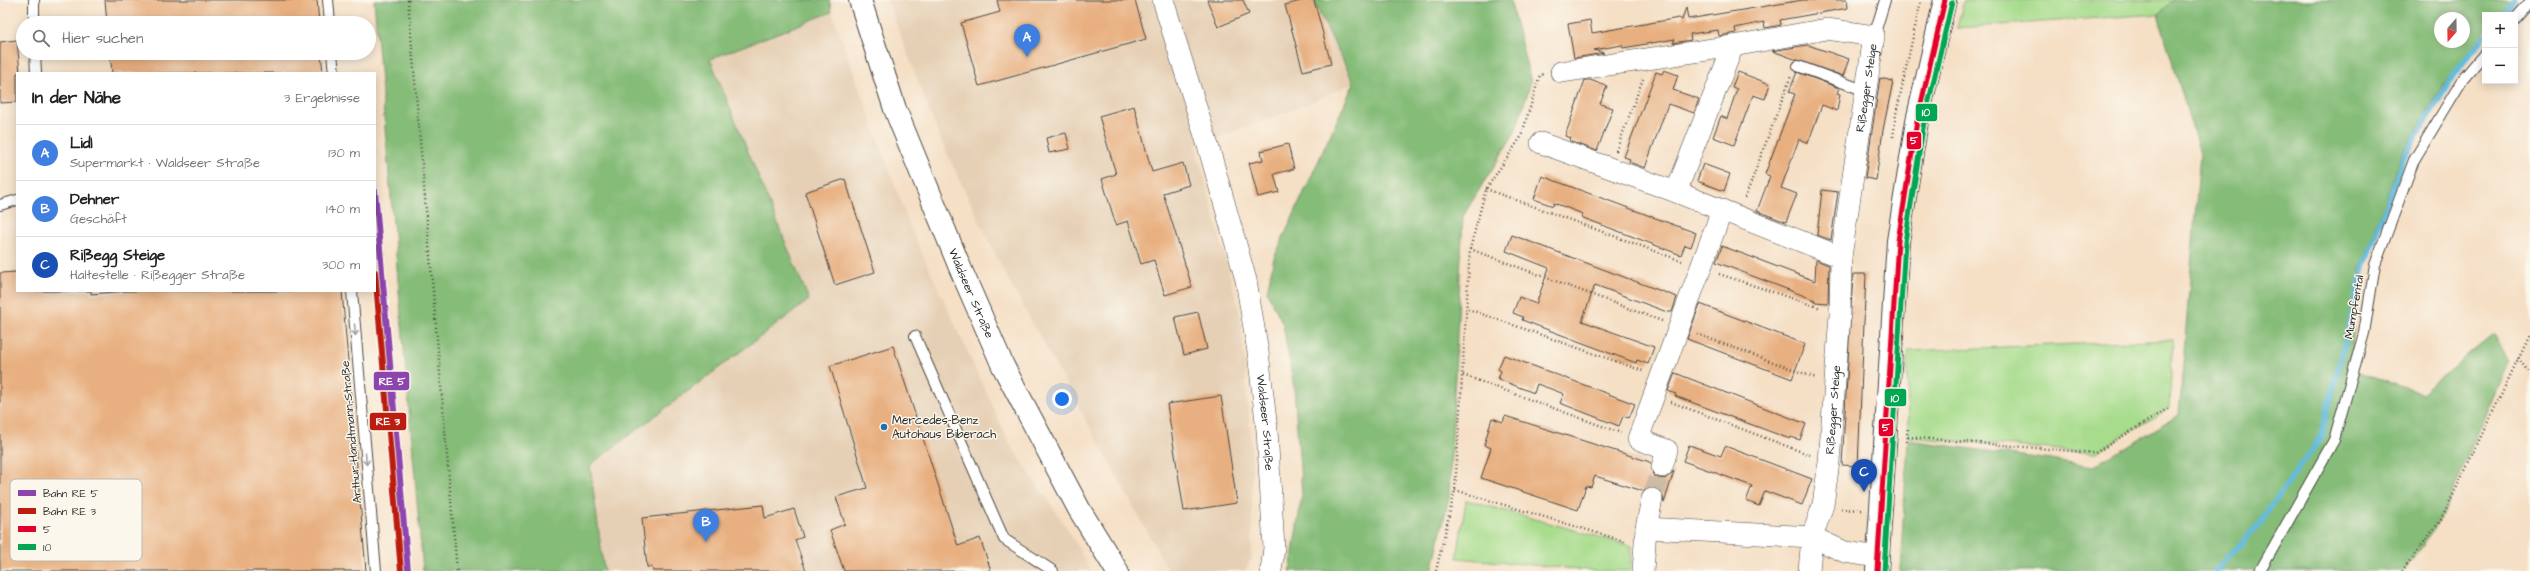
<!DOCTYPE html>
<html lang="de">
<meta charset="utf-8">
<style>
:root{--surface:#fff;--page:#f6f6f6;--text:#222;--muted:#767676;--line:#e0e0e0;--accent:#1f6fb2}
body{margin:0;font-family:"Architects Daughter",sans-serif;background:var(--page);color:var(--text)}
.controls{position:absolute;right:12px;top:12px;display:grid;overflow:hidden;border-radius:0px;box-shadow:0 2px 10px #0003}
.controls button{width:36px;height:36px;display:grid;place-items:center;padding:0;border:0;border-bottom:1px solid var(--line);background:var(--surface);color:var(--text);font:20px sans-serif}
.compass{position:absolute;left:2434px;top:12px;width:36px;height:36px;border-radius:50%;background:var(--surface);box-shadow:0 2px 10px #0003;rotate:200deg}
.you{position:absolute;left:1062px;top:399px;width:14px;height:14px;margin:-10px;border:3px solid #fff;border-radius:50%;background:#1a73e8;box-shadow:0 0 0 6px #1a73e833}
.badge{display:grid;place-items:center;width:26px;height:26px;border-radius:50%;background:var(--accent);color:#fff;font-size:13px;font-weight:700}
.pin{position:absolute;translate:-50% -33px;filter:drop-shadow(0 1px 2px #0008)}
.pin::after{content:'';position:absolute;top:21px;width:14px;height:12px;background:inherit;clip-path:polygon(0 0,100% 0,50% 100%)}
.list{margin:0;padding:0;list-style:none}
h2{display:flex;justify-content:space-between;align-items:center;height:52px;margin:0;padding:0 16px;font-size:17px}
h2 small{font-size:13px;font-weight:400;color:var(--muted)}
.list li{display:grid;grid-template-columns:26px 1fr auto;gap:12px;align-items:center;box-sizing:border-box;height:56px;padding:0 16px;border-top:1px solid var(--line)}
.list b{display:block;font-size:15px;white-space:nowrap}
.list p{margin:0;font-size:13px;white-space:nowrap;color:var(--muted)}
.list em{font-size:13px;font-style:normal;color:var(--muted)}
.icon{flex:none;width:22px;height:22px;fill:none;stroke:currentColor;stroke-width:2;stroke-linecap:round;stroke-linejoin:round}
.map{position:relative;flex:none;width:2530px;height:571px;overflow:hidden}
.search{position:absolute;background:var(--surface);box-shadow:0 2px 10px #0003;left:16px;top:16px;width:360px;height:44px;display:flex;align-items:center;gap:10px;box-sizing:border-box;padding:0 14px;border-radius:22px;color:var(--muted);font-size:15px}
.panel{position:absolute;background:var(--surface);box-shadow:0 2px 10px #0003;left:16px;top:72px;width:360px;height:220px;border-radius:0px}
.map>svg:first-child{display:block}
.built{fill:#e6d0b5}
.green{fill:#a7dc8c;stroke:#69845c}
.forest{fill:#85bc78;stroke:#587452;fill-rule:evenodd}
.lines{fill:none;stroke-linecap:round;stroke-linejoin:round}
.stream{stroke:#63bbe0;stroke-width:5.5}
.building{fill:#e8b081}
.minor-tunnel{stroke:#cdbba6;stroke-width:21;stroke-dasharray:21 10;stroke-linecap:butt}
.service-casing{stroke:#494642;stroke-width:12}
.minor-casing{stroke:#494642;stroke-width:22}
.tertiary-casing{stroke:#494642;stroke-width:24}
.primary-casing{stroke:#494642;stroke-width:24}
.path{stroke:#494642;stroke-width:2.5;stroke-dasharray:1 3;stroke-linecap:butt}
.service{stroke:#fff;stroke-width:10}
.minor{stroke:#fff;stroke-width:21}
.tertiary{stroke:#fff;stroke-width:22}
.primary{stroke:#fff;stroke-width:22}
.bus-1-casing{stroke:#fbf7ec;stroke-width:8}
.bus-2-casing{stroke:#fbf7ec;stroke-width:8}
.bus-1{stroke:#e4002b;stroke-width:5}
.bus-2{stroke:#00a651;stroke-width:5}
.rail-1-casing{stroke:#fbf7ec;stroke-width:9}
.rail-2-casing{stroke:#fbf7ec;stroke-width:9}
.rail-1{stroke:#8e44ad;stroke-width:6}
.rail-2{stroke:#bb1e10;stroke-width:6}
.oneway{stroke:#a0a0a0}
.poi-dot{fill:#1f6fb2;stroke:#fbf7ec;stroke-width:1.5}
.labels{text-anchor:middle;stroke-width:3;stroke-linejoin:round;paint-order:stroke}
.street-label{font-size:12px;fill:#2b2b2b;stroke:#fbf7ec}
.poi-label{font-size:12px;fill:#2b2b2b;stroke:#fbf7ec;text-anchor:start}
.key{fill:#fbf7ec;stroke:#bdbab2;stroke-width:1}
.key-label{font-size:11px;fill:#2b2b2b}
.line-badge{stroke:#fbf7ec;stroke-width:1.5}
.badge-label{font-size:11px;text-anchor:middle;font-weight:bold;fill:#fff}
</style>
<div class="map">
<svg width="2530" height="571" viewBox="0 0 2530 571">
<rect width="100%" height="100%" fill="#fbf7ec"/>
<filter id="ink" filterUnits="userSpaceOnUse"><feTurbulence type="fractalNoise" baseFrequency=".025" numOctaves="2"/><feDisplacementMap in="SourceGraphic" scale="8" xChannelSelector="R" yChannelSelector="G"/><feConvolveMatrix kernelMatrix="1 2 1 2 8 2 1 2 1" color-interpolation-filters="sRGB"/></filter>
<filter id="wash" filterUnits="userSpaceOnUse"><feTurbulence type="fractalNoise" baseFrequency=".012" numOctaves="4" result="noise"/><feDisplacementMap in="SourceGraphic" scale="16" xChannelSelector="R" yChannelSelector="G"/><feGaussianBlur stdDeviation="0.9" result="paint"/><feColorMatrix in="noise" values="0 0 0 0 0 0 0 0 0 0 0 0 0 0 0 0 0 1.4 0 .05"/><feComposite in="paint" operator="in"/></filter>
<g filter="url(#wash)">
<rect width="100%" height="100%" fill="#f5dfc5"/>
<!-- built -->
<path class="built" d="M887,0H1313L1354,83L1295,109L1196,146L1241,318L1252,457V558L1245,571H1169L1004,272L940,139Z
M832,12L910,227L1010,444L1067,528L1091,571H604L590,465L808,300L710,59Z"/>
<!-- green -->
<path class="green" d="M1964,0H2174L2158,14L1957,28Z
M2173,340L2169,408L2095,453L1908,437L1907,351Z
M1466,500L1632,546L1630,571H1599L1457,558Z"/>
<!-- forest -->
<path class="forest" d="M374,0H829L832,12L710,59L809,300L590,465L604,571H423Z
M1313,0H1510L1531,82L1515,132L1463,216L1449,497L1432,571H1290L1302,494L1294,388L1283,324L1267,292L1274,258L1354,83Z
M2174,0H2511L2499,15H2485V32L2445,83L2403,152L2360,270L2349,370L2422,393L2494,334L2508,362L2441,520L2403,571H1900L1908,440L2094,466L2179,415L2200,154L2158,14ZM2440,18H2464V42H2440Z"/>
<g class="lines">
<!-- stream -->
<path class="stream" d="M2502,15L2514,0
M2215,571L2257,527L2321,436L2365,263L2405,155L2455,73L2485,36"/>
</g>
<g id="blocks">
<!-- building -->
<path class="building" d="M105,0H317L319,23H107Z
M997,0H1135L1146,39L979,86L961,23L1000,12Z
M1207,0H1243L1249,14L1218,27Z
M1305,0H1314L1331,64L1303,71L1285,5Z
M1803,0H1847L1848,8L1780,20L1781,25L1765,28L1764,22L1735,28L1736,33L1725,35L1719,36L1718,30L1690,34L1691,40L1673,43L1675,39L1623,48L1622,45L1594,50L1604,53L1574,58L1568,24L1590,20L1592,33L1679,18L1682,20L1686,7L1688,19Z
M17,40L20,73H17V102L0,103V42Z
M1808,45L1849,59L1843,76L1772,51Z
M110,53H321L323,73H112Z
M1664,70L1678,75L1673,90L1699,99L1694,113L1668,104L1645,168L1629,162L1630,159L1624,157L1656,72L1662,74Z
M1738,72L1770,84L1765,99L1753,95L1734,145L1713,137L1721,116L1727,119L1737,89L1732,87Z
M1797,72L1839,88L1837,93L1840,94L1837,111L1822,105L1808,143L1799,139L1781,188L1797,194L1786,222L1757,211L1770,176L1765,174L1795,94L1789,92Z
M1880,78L1893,81L1883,130L1876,180L1865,178Z
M1585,80H1590L1607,86L1600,104L1613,108L1597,151L1570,141L1571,138L1565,136Z
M1134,106L1152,172L1183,163L1189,185L1163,193L1192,287L1165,295L1154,260L1141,264L1128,221L1116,225L1102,179L1116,174L1099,116Z
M1066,133L1070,149L1049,153L1046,138Z
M1288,144L1294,169L1274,174L1279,192L1258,197L1249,163L1263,160L1261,151Z
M1703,164L1730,174L1724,191L1697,181Z
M1542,176L1696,233L1691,247L1685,245L1681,255L1581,217L1583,214L1554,203L1553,206L1534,199Z
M845,179L875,272L835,285L805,192Z
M1822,190L1838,192L1831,240L1817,235Z
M1512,235L1677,297L1672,312H1667L1595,285L1582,321L1654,347L1648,364L1637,360L1636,363L1522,320L1523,317L1513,313L1519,297L1536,304L1549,268L1506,251Z
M1722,246L1815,281L1816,260L1829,265L1828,303L1815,302V300L1716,262Z
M17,272V291H91V294L128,291H342L366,571H0V273Z
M1853,274H1866L1858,466L1842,465Z
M1700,304L1805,344L1792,379L1687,339Z
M1198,312L1207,349L1184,355L1175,317Z
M893,346L958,546L980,538L991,571H844L830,530L845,524L836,497L867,488L830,366Z
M1504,355L1635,404L1629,418L1623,416L1619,426L1560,403L1564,394L1551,389L1537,384L1534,393L1498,379L1501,371L1498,369Z
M1675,373L1806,424L1800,440L1791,437L1790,439L1675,396L1676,394L1668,391Z
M1221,396L1237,503L1184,511L1167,404Z
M1505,416L1647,461L1651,463L1653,475L1658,478L1665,479L1674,471L1664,503L1663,495L1655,487L1643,491L1595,476L1591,487L1586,486L1578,510L1481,478L1491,448L1484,445L1492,418L1503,422Z
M1689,445L1721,456L1725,446L1812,479L1802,505L1765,491L1759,506L1746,501L1752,486L1683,461Z
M763,505L765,518L794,509L803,537L795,540L806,571H653L652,567H647L642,518Z"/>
</g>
</g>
<g filter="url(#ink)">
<use href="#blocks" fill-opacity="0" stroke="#494642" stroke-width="1"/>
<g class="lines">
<!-- minor-tunnel -->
<path class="minor-tunnel" d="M1652,499L1662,467"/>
<!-- service casing -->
<g class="service-casing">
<path id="service" d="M34,0V23
M328,0L330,23
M2515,19L2530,2
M1874,36L1885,0
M35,53L36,73
M332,53L334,73
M1798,66L1866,91
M0,205L17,200
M352,291L376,571
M915,336L1004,539L1053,571
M2260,571L2334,440L2364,333L2375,265L2414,160L2463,79L2485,53"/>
</g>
<!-- minor casing -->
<g class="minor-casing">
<g id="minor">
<path id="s1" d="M1163,0L1209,149L1246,280L1258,352L1267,430L1274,548L1271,571"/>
<path d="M1561,72L1733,46"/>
<path d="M1541,143L1676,192L1841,257"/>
<path d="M1662,467L1667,450L1638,439L1722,210"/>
<path id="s2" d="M1646,528L1812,537L1823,505L1829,462L1840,315L1841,257L1874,36L1827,29L1733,46L1676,192"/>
<path d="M1643,571L1646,528L1652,499"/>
<path d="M1809,571L1812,537L1845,552L1878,557"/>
</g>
</g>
<!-- tertiary casing -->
<g class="tertiary-casing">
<path id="tertiary" d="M1877,571L1898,241L1917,121L1945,0"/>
</g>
<!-- primary casing -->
<g class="primary-casing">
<g id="primary">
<path id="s3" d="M860,0L895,109L961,270L1003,366L1079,509L1117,571"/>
</g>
</g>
<!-- path -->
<path class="path" d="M408,0L457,571
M1893,137L1896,114L1921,0
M1616,151L1643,79
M1486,189L1682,261
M1745,198L1791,76
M1470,249L1662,321
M1719,274L1821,308
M1468,309L1643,371
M1697,334L1816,378
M2518,358L2530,374
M1463,375L1621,433
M1671,402L1810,455
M1908,437L2095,453L2169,408
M1906,442L1908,427
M1455,490L1627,542
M1841,509L1862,510
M1436,571L1455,490L1470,249L1486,189L1521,137L1540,75L1543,74
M2402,571L2441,520L2530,334"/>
<!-- service -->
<use href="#service" class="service"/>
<!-- minor -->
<use href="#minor" class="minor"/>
<!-- tertiary -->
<use href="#tertiary" class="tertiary"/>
<!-- primary -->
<use href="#primary" class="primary"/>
<!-- bus-1 casing -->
<g class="bus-1-casing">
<path id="bus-1" d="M1877,571L1898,241L1917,121L1945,0"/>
</g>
<!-- bus-2 casing -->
<g class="bus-2-casing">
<path id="bus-2" d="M1884,571L1905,242L1924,122L1952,2"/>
</g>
<!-- bus-1 -->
<use href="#bus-1" class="bus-1"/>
<!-- bus-2 -->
<use href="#bus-2" class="bus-2"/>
<!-- rail-1 casing -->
<g class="rail-1-casing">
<path id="rail-1" d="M375,191L408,571"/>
</g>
<!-- rail-2 casing -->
<g class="rail-2-casing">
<path id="rail-2" d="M375,272L401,571"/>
</g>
<!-- rail-1 -->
<use href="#rail-1" class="rail-1"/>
<!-- rail-2 -->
<use href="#rail-2" class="rail-2"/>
</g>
<!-- one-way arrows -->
<defs><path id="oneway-shaft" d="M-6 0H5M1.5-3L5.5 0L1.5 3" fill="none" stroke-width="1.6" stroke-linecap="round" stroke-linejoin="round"/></defs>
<g class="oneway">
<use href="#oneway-shaft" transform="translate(355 330) rotate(85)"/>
<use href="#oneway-shaft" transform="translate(366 459) rotate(85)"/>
</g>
</g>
<!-- markers -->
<circle class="poi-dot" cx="884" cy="427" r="4"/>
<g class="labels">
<!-- street labels -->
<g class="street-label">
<text dy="4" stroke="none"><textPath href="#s2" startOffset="620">Rißegger Steige</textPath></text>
<text dy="4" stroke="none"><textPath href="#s3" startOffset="314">Waldseer Straße</textPath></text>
<text transform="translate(2354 307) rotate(-80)" y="4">Mumpfental</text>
<text dy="4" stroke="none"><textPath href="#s2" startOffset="296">Rißegger Steige</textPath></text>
<text dy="4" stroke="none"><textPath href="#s1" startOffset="436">Waldseer Straße</textPath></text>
<text transform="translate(351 432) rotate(-95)" y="4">Arthur-Handtmann-Straße</text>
</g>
<!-- poi labels -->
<g class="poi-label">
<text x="892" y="424">Mercedes-Benz<tspan x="892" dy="14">Autohaus Biberach</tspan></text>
</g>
</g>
<!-- legend -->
<rect x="10" y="479" width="132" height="82" rx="6" class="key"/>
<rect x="18" y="490" width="18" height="6" fill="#8e44ad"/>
<rect x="18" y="508" width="18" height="6" fill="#bb1e10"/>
<rect x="18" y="526" width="18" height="6" fill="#e4002b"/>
<rect x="18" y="544" width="18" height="6" fill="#00a651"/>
<g class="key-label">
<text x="43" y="497">Bahn RE 5</text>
<text x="43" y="515">Bahn RE 3</text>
<text x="43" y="533">5</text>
<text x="43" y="551">10</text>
</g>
<g class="line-badge">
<rect x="1915" y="103" width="23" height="19" rx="4" fill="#00a651"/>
<rect x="1906" y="131" width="16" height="19" rx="4" fill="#e4002b"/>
<rect x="373" y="371" width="37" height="20" rx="4" fill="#8e44ad"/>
<rect x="1884" y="388" width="23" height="19" rx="4" fill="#00a651"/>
<rect x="369" y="412" width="38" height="19" rx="4" fill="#bb1e10"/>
<rect x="1878" y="418" width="16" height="19" rx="4" fill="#e4002b"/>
</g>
<g class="badge-label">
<text x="1926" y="116">10</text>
<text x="1914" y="144">5</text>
<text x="392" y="385">RE 5</text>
<text x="1895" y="402">10</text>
<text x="388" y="425">RE 3</text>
<text x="1886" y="431">5</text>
</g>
</svg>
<div class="controls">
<button>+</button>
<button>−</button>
</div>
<svg class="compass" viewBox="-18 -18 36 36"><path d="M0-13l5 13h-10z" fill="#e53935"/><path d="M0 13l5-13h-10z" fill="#767676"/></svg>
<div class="you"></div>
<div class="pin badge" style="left:1027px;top:57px;background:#3f7fe0">A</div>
<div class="pin badge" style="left:706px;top:542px;background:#3f7fe0">B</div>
<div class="pin badge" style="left:1864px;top:492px;background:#1a4fb4">C</div>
<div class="search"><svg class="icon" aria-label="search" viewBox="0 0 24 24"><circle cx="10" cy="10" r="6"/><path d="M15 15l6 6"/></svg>Hier suchen</div>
<section class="panel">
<h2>In der Nähe<small>3 Ergebnisse</small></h2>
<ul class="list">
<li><span class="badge" style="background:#3f7fe0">A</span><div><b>Lidl</b><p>Supermarkt · Waldseer Straße</p></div><em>130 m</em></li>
<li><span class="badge" style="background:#3f7fe0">B</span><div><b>Dehner</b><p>Geschäft</p></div><em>140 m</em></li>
<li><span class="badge" style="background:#1a4fb4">C</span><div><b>Rißegg Steige</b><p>Haltestelle · Rißegger Straße</p></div><em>300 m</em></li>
</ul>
</section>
</div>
